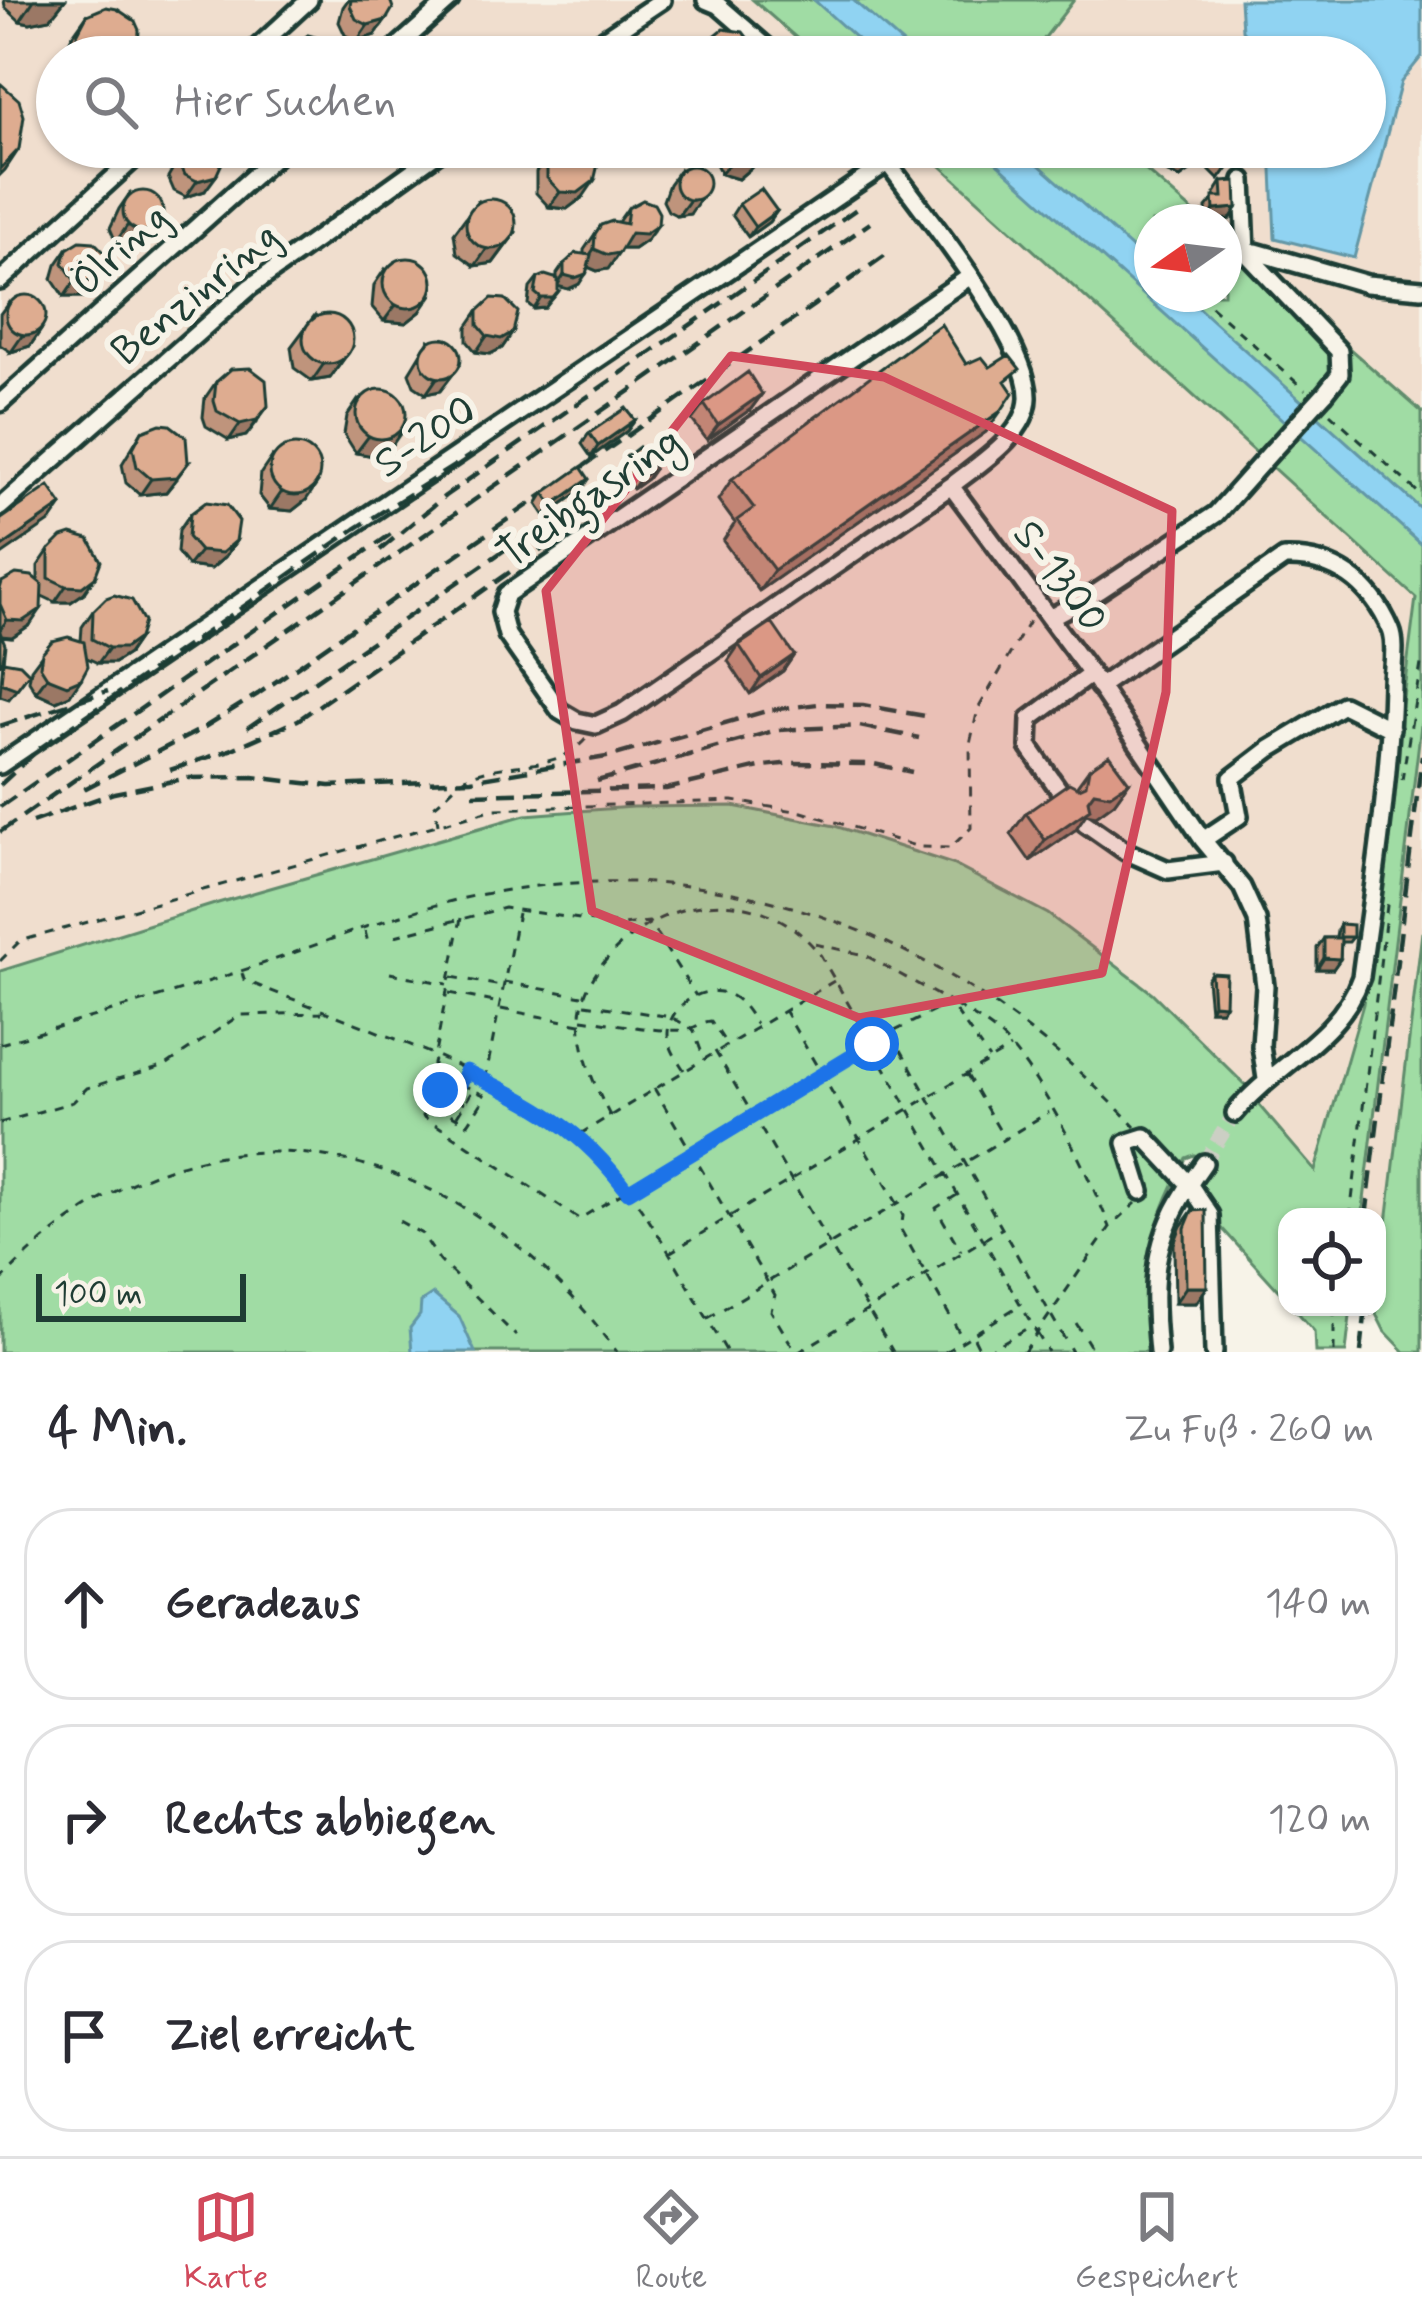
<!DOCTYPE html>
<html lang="de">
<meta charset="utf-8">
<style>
:root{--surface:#fff;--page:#f7f7f7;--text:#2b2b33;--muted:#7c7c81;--line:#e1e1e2;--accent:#d1495b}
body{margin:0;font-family:Mynerve,sans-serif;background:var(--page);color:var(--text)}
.controls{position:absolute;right:36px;bottom:36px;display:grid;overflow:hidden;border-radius:24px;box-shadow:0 3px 9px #0004}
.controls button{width:108px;height:108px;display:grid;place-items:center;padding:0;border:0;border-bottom:3px solid var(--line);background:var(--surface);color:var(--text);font:60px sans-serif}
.compass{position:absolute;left:1134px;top:204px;width:108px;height:108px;border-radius:50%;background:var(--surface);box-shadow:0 3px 9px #0004;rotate:256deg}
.scale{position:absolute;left:36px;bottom:30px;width:210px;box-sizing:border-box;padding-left:12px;border:6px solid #1f3d34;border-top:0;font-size:33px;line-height:42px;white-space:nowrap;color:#1f3d34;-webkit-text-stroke:9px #f7f3e8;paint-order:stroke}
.stop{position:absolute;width:36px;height:36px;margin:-27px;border:9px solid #1a73e8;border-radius:50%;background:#fff}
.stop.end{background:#1a73e8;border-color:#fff;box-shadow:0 3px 12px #0008}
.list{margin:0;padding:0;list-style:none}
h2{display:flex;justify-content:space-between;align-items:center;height:156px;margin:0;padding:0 48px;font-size:51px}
h2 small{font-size:39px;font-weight:400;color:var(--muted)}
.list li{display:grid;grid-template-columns:78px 1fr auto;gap:36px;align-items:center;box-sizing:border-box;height:192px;margin:0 24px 24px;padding:0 24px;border:3px solid var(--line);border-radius:48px}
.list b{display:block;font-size:45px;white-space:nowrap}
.list em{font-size:39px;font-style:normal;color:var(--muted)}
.icon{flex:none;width:66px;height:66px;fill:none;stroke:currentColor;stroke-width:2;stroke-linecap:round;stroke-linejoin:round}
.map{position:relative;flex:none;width:1422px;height:1352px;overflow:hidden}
.search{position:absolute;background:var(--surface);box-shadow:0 3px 9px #0004;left:36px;right:36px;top:36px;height:132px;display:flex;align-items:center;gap:30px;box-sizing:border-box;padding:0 42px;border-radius:66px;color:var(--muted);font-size:45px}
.sheet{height:804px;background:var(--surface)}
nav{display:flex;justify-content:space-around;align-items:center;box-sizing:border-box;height:168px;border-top:3px solid var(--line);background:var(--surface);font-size:33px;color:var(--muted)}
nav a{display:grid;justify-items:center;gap:6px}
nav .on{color:var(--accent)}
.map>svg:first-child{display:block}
.built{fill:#f0dece}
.green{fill:#a0dca4;stroke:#608c6c;stroke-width:3}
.water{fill:#90d3f2;stroke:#6397a6;stroke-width:3}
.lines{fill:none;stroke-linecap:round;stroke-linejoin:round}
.minor-tunnel{stroke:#cccfc4;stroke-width:15;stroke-dasharray:15 8;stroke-linecap:butt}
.minor-casing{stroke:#1f3d34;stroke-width:24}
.path{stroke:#1f3d34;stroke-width:3;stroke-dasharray:9 9;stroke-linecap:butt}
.minor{stroke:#f7f3e8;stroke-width:15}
.rail{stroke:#1f3d34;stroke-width:4.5;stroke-dasharray:18 9;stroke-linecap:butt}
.minor-bridge-casing{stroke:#1f3d34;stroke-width:24;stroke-linecap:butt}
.minor-bridge{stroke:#f7f3e8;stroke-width:15}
.wall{fill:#bf947c;stroke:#1f3d34;stroke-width:3}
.shaded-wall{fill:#9b7865;stroke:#1f3d34;stroke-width:3}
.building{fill:#deac90;stroke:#1f3d34;stroke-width:3}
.route{stroke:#1a73e8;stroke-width:15}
.marked{fill:#d1495b;fill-opacity:0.2;stroke:#d1495b;stroke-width:9;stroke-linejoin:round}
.labels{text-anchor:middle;stroke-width:12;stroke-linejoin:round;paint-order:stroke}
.street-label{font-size:42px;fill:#1f3d34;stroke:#f7f3e8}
</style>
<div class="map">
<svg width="1422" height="1352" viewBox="0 0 1422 1352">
<rect width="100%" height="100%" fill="#f7f3e8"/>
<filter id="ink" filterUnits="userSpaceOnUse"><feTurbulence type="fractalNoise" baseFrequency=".00833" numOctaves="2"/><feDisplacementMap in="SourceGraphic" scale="24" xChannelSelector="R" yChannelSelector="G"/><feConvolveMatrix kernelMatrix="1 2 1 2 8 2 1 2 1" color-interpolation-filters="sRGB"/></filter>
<g filter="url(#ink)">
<!-- built -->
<path class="built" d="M0,0H753L818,57H57V147H920L972,193L1416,598L1363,1004L1315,1172L1257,1103L1242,1119L1229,1107L1246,1087L1152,993L1105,956L952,864L835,826L733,806L632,807L525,815L218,903L0,971Z
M1074,0H1422V412L1224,239V222H1205L1119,147H1365V57H1030Z
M1422,716V932L1377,1305V1217H1362Z"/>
<!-- green -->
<path class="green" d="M753,0H1074L1030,57H818Z
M920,147H1119L1205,222H1152V294H1224V239L1422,412V716L1362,1217H1287V1300L1210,1215L1203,1198L1202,1159L1194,1155L1186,1158C1150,1229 1138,1271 1152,1352H0V971L218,903L525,815L632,807L733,806L835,826L952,864L1048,914L1152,993L1246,1086L1230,1108L1242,1118L1257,1103L1315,1171L1363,1004L1416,598Z
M1422,932V1352H1405L1384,1330L1376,1314Z
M1293,1307H1351L1346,1352H1315L1314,1331Z"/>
<!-- water -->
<path class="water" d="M814,0H853L918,57H877Z
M1240,0H1422V56L1401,82L1354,258L1275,238L1271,147H1365V57H1265L1242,30Z
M979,147H1019L1152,266V294H1183L1422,510V545Z
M433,1294L459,1316L475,1352H412L410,1328L420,1315L421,1302Z"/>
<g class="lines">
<!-- minor-tunnel -->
<path class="minor-tunnel" d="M1204,1163L1235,1113"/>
<!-- minor casing -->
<g class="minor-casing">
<path id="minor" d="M706,0L718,5L778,57
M247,57L309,0
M386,57L450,0
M577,57L662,0
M876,147C913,199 1030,339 1028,398C1027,435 977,465 951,486L1091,674L1203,840L1242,887L1257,920L1265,986L1261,1046L1266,1079
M1243,180L1246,253L1339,351L1340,374L1325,393
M1246,253L1256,252L1367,284L1422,289
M0,281L147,147
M0,403L286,147
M951,486L622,713L596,725L577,721L560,711L507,635L501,612L507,594L969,277
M0,507L250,287L446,147
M1049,618L1099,591L1216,514L1273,450
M1099,687L1284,558C1334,556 1371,583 1391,630C1397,644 1392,668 1392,684C1390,782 1374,880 1361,977C1340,1039 1274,1065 1235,1113
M0,765L887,163
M1064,797L1029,747L1030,719L1091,674
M1085,823L1125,851L1168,870L1224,863
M1203,840L1239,816L1232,778L1270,749L1343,705L1391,729
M1141,1191L1126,1143L1145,1137L1189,1184L1210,1215L1214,1352
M1158,1352C1150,1268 1154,1233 1204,1163"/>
</g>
<!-- path -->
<path class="path" d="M1197,294L1305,390
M1330,413L1422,496
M1402,780L1422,658
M438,824L435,805C447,796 459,779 472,775C511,760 560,773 588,736
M461,918L423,1116L579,1219L891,1033L950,1003L989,1059
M365,931L368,943
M395,936L504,908L621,925L649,922L696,996
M815,944L865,955L948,1001
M0,961L20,941L494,809L733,801L802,812L919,847L950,848L971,828L970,744L978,709L1031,618
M242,973L244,980C344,1021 533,1080 603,1159C653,1215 688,1288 727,1352
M390,973L447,984
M452,977L501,986
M504,982L582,996
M449,993L499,1003
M585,1004L671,1017L693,1029L703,1056
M956,1006C969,1014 984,1022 996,1032C1040,1070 1087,1172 1110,1227
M501,1009L580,1024
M784,1010L897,1203L903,1216L901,1230L964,1341
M582,1019C615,1023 651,1032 684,1030C695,1029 700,1022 711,1021L725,1042
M892,1034L1072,1352
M0,1044C85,1019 169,995 253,967C327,942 402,910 479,895C735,845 961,940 1135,1127
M715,1051L893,1352
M684,1070C677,1059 669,1048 668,1035C667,1006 705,982 730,995C742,1001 749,1013 756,1024
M967,1075L1004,1138
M485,1080L518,913
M461,1084L486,1096L468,1124L436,1106L442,1076L461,1084L465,1073
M654,1088L775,1295L771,1311L796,1352
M441,1091L464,1103
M457,1116L471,1093
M610,1116C592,1080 574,1043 583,1001C587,985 600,966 611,954C670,892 766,883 821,956L1038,1335
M0,1123L73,1102L87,1088L166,1065L240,1015L322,1013
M580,1134L834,981
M957,1195L936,1208L961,1251
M1350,1217L1388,897
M399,1221L422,1234L440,1261L516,1336
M669,1253L1010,1048
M0,1282C194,1071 460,1133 617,1352
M1334,1307V1352
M708,1318L1049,1112
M1076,1323L1094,1352
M1037,1333L1048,1352
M974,1338L981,1352
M799,1352L1001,1229
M945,1352L1020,1305
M986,1352L1031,1326
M1024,1352L1110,1227L1136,1203"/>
<!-- minor -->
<use href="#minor" class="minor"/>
<!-- rail -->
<path class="rail" d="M380,550L445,496L858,208
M0,726L108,691
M247,728L513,544
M170,770L230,750L298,720L550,544
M597,781L777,730L859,726L919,738
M0,785L40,748L355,529L471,455
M84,789L200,730L258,694L887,254
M473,794L666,789L764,766L791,763L874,764L912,772
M0,807L391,534
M32,822L114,793L188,778L253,777L330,786L471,780L612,756L770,710L818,704L863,705L925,716
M0,832L870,223
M1366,1217L1422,755
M1361,1352L1366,1307"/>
<!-- minor-bridge casing -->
<g class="minor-bridge-casing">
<path id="minor-bridge" d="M1273,450L1325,393"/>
</g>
<!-- minor-bridge -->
<use href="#minor-bridge" class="minor-bridge"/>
</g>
<!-- wall -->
<path class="wall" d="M4,0H65L50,19L30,23L20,21L5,7Z
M348,0H390L375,35L357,41L345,35L339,22L343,7Z
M87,15L133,57H62L72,36Z
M707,42L754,57H696Z
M185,147H217L205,191L186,197L174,191L168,177Z
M554,147L583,197L567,209L549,207L536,193V172Z
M723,147H762V152L751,168L738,179L721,174L716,164Z
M1175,147L1205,152L1210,147L1240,151L1219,180L1201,162L1180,178L1168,173L1165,163Z
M697,165L690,214L678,216L668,211L663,201L669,184L680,169Z
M1222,182L1237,208L1230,219L1207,221L1206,208L1215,197V193Z
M130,193L147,242L135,248L116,242L110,228L119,209Z
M478,201L516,232L493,263L475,266L457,253L454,233Z
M739,204L777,211L769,222L748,237L732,215Z
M628,208L647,240L634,249H621L608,269L597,271L588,267L579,284L568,289L558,286L545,308L534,309L528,304L530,288L538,278H557V274L564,264L584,254V250L601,225L618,222Z
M67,249L104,272L84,297H64L52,279L56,265Z
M385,269L420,312L406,323L384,321L372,307L374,285Z
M9,302L41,330L30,346L11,352L0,345V314Z
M478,311L513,332L502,348L490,354L476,352L467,341V327Z
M315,315L353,346L330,378L312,381L294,368L291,347Z
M429,340L460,365L440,391L426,394L414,386L409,373Z
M966,364L990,367L1008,386L986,432L759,591L723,541L735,523L718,500L732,479Z
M216,382L257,422L246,436L229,440L206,426L203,417L205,398Z
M762,394L751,409L707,440L692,420L704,404Z
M358,400L393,444L374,456L356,453L344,434L347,416Z
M635,420L627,431L591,457L582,444L589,433Z
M142,431L177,479L166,492L140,495L126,483L122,464Z
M272,457L306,500L292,511L270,509L259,495L261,473Z
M626,457L654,469L647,479L633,489L618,468Z
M582,490L545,516L537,504L544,493Z
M190,514L236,541L225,557L211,569L188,566L177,552L179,530Z
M49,550L84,593L71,602H55L42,596L30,625L12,637L2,636L3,661L0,664V586L2,582L38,581V566Z
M93,611L139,638L128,654L114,663H98L87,658L70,695L56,701L36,692L29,681L31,669L52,641H81L82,627Z
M739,645L794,655L783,671L750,694L728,661Z
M1089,769L1129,782L1114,803L1096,816L1086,814L1075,830L1030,861L1011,834L1026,813L1076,787Z
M1340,924L1353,937L1349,942H1341L1340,959L1333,969H1317V948L1324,938H1336L1337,930Z
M1211,973L1225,1005L1221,1010H1210L1207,979Z
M1192,1211L1207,1287L1196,1303H1175L1174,1244L1181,1226Z"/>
<!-- shaded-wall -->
<path class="shaded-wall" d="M34,0H65L50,19L30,23L20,21Z
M386,20L375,35L357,41L368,25Z
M628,147H654L649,151L626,149Z
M19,149L5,170L0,175V169Z
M762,152L751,168L738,179L721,174L732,159Z
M1207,154L1199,165L1180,178L1168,173L1176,163Z
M216,176L205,191L186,197L197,181Z
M594,181L583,197L567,209L549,207L560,192Z
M701,198L690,214L678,216L689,201Z
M1237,208L1230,219L1207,221L1214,210Z
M777,211L769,222L748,237L755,227Z
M658,225L647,240L634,249H620L631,233Z
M127,226H158L147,242L135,248L116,242Z
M516,232L493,263L475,266L486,250Z
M594,249L619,253L608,269L597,271L583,265Z
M104,272L84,297H64L75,281Z
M586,274L579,284L568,289L557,286L564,275Z
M558,292L545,308L534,309L541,298Z
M431,296L420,312L406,323L384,321L395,306Z
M41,330L30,346L11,352L22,336Z
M513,332L502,348L490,354L476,352L487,336Z
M353,346L330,378L312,381L323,365Z
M460,365L440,391L426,394L437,378Z
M762,394L751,409L707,440L718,425Z
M268,406L246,436L229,440L240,424Z
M1001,411L986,432L759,591L774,570Z
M635,420L627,431L591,457L598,446Z
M404,428L393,444L374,456L356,453L368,437Z
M188,463L166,492L140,495L151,479Z
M654,469L647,479L633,489L640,478Z
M589,479L582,490L545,516L553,505Z
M317,484L306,500L292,511L270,509L281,493Z
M62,505L51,521L0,556V548Z
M236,541L225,557L211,569L188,566L200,551Z
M95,577L84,593L71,602H55L66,586Z
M41,609L30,625L12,637L0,636V630L7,620Z
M139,638L128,654L114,663H98L109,648Z
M794,655L783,671L750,694L761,678Z
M29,673L9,699L0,696L1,683Z
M47,677L81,679L70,695L56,701L36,692Z
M1129,782L1114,803L1096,816L1086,814L1075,830L1030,861L1045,840L1079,813L1094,792Z
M1324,958L1340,959L1333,969H1317Z
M1213,1004L1225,1005L1221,1010H1210Z
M1186,1287H1207L1196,1303H1175Z"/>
<!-- building -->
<path class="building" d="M351,0H390L393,8L386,20L368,25L356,19L350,6Z
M106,7L117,9L135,21L139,30L138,51L133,57H83L80,55L77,34L87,15Z
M723,29L743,32L756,49L754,57H705L707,42Z
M308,35L329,41L334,57H292L296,44Z
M0,83L19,100L24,116L19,149L0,169Z
M186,147H217L222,163L216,176L197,181L185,175L179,162Z
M554,147H587L598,164L594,181L578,193L560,192L547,178V156Z
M728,147H762V152L749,164L732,159Z
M1176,147H1200L1207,154L1188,168L1176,163L1172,153Z
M1210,147H1238L1240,151L1227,170L1207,150Z
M675 183a17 17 0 1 1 34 0a17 17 0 1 1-34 0Z
M1236,181L1237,208L1214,210L1213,197H1223L1222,182Z
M761,189L777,211L755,227L739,204Z
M123 211a20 20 0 1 1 40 0a20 20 0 1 1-40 0Z
M466 224a25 25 0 1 1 50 0a25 25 0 1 1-50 0Z
M643,200L654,204L659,213L658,225L645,234L631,233L619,253L608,255L594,249L595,234L601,225L612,221L626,224L628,208Z
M80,241L94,242L104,252V272L95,281H75L63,263L67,249Z
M576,253L591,255L586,274L575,278L564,275V264Z
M383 283a25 25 0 1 1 50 0a25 25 0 1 1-50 0Z
M545,275L558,279V292L553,298H541L535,293L538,278Z
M6 315a20 20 0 1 1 40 0a20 20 0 1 1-40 0Z
M492,298L505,299L518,312L513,332L501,339L487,336L478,325V311Z
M303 339a25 25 0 1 1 50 0a25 25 0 1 1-50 0Z
M941,324L966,364L982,357L990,367L1009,355L1020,369L1005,381L1013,393L1001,411L774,570L737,520L754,508L732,479Z
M421 358a20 20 0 1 1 40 0a20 20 0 1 1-40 0Z
M250,368L266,380L268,406L257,420L240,424L217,411L214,401L216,382L231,369Z
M748,372L762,394L718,425L704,404Z
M356 414a25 25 0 1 1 50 0a25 25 0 1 1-50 0Z
M626,408L635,420L598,446L589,433Z
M160,424L170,425L186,437L188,463L177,477L151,479L137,467L133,448L142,431Z
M270 470a25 25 0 1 1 50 0a25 25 0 1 1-50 0Z
M639,447L654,469L640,478L626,457Z
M581,467L589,479L553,505L544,493Z
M49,486L62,505L0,548V520Z
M206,502L227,505L239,521L236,541L222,553L200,551L188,537L190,514Z
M71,534L89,539L101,561L95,577L82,587L66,586L49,578V550L62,537Z
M16,574L32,576L42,584L41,609L23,621L7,620L0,604V589L2,582Z
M114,595L132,600L144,622L139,638L125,648H109L92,639L93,611L106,598Z
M772,623L794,655L761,678L739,645Z
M0,632L5,644L3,661L0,660Z
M68,637L84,642L88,666L81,679L67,685L47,677L40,666L42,653L52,641Z
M3,661L20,664L29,673L17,689L1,683Z
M1109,755L1129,782L1110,795L1094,792L1088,800L1090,809L1045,840L1026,813L1069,783L1079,788L1086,785L1089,769Z
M1340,924L1353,925V937H1340Z
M1324,938H1341L1340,959L1324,958Z
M1211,973L1226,974L1225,1005L1213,1004Z
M1206,1210L1207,1287H1186L1185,1228L1192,1211Z"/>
</g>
<g class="lines" filter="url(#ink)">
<!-- route -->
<path class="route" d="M440,1090L442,1076L460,1084L466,1071C537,1106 580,1127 628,1192L872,1044"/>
</g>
<!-- marked area -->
<path class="marked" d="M731,356L884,377L1172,511L1166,692L1102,973L859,1018L592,911L546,591Z"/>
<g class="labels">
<!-- street labels -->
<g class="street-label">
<text transform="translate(119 248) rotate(-42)" y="15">Ölring</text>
<text transform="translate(194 292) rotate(-39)" y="15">Benzinring</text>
<text transform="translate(424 435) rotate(-34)" y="15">S-200</text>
<text transform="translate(588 496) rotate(-35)" y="15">Treibgasring</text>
<text transform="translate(1062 575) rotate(53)" y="15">S-1300</text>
</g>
</g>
</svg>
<div class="controls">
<button><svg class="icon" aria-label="locate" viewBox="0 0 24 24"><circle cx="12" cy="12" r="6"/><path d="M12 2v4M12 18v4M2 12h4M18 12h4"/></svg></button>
</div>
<svg class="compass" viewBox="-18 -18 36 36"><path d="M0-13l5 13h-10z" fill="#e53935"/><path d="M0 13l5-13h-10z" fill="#7c7c81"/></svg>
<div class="scale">100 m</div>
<div class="stop" style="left:872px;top:1044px"></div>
<div class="stop end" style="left:440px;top:1090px"></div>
<div class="search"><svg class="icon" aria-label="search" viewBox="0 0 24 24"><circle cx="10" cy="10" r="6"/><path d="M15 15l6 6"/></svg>Hier suchen</div>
</div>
<section class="sheet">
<h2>4 Min.<small>Zu Fuß · 260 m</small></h2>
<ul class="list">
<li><svg class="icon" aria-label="ahead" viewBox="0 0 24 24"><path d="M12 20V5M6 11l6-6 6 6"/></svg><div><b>Geradeaus</b></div><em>140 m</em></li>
<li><svg class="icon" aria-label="right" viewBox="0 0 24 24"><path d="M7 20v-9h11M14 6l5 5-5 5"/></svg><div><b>Rechts abbiegen</b></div><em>120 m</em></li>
<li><svg class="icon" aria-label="arrive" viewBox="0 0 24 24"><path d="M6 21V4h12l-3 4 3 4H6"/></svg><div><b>Ziel erreicht</b></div></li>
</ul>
</section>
<nav>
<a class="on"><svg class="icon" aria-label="map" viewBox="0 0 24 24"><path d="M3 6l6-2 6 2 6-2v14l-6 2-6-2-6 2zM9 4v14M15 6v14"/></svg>Karte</a>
<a><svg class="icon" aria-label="directions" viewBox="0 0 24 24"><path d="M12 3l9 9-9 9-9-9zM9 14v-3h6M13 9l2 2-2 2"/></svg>Route</a>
<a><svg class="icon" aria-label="saved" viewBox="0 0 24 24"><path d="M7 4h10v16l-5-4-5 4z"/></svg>Gespeichert</a>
</nav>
